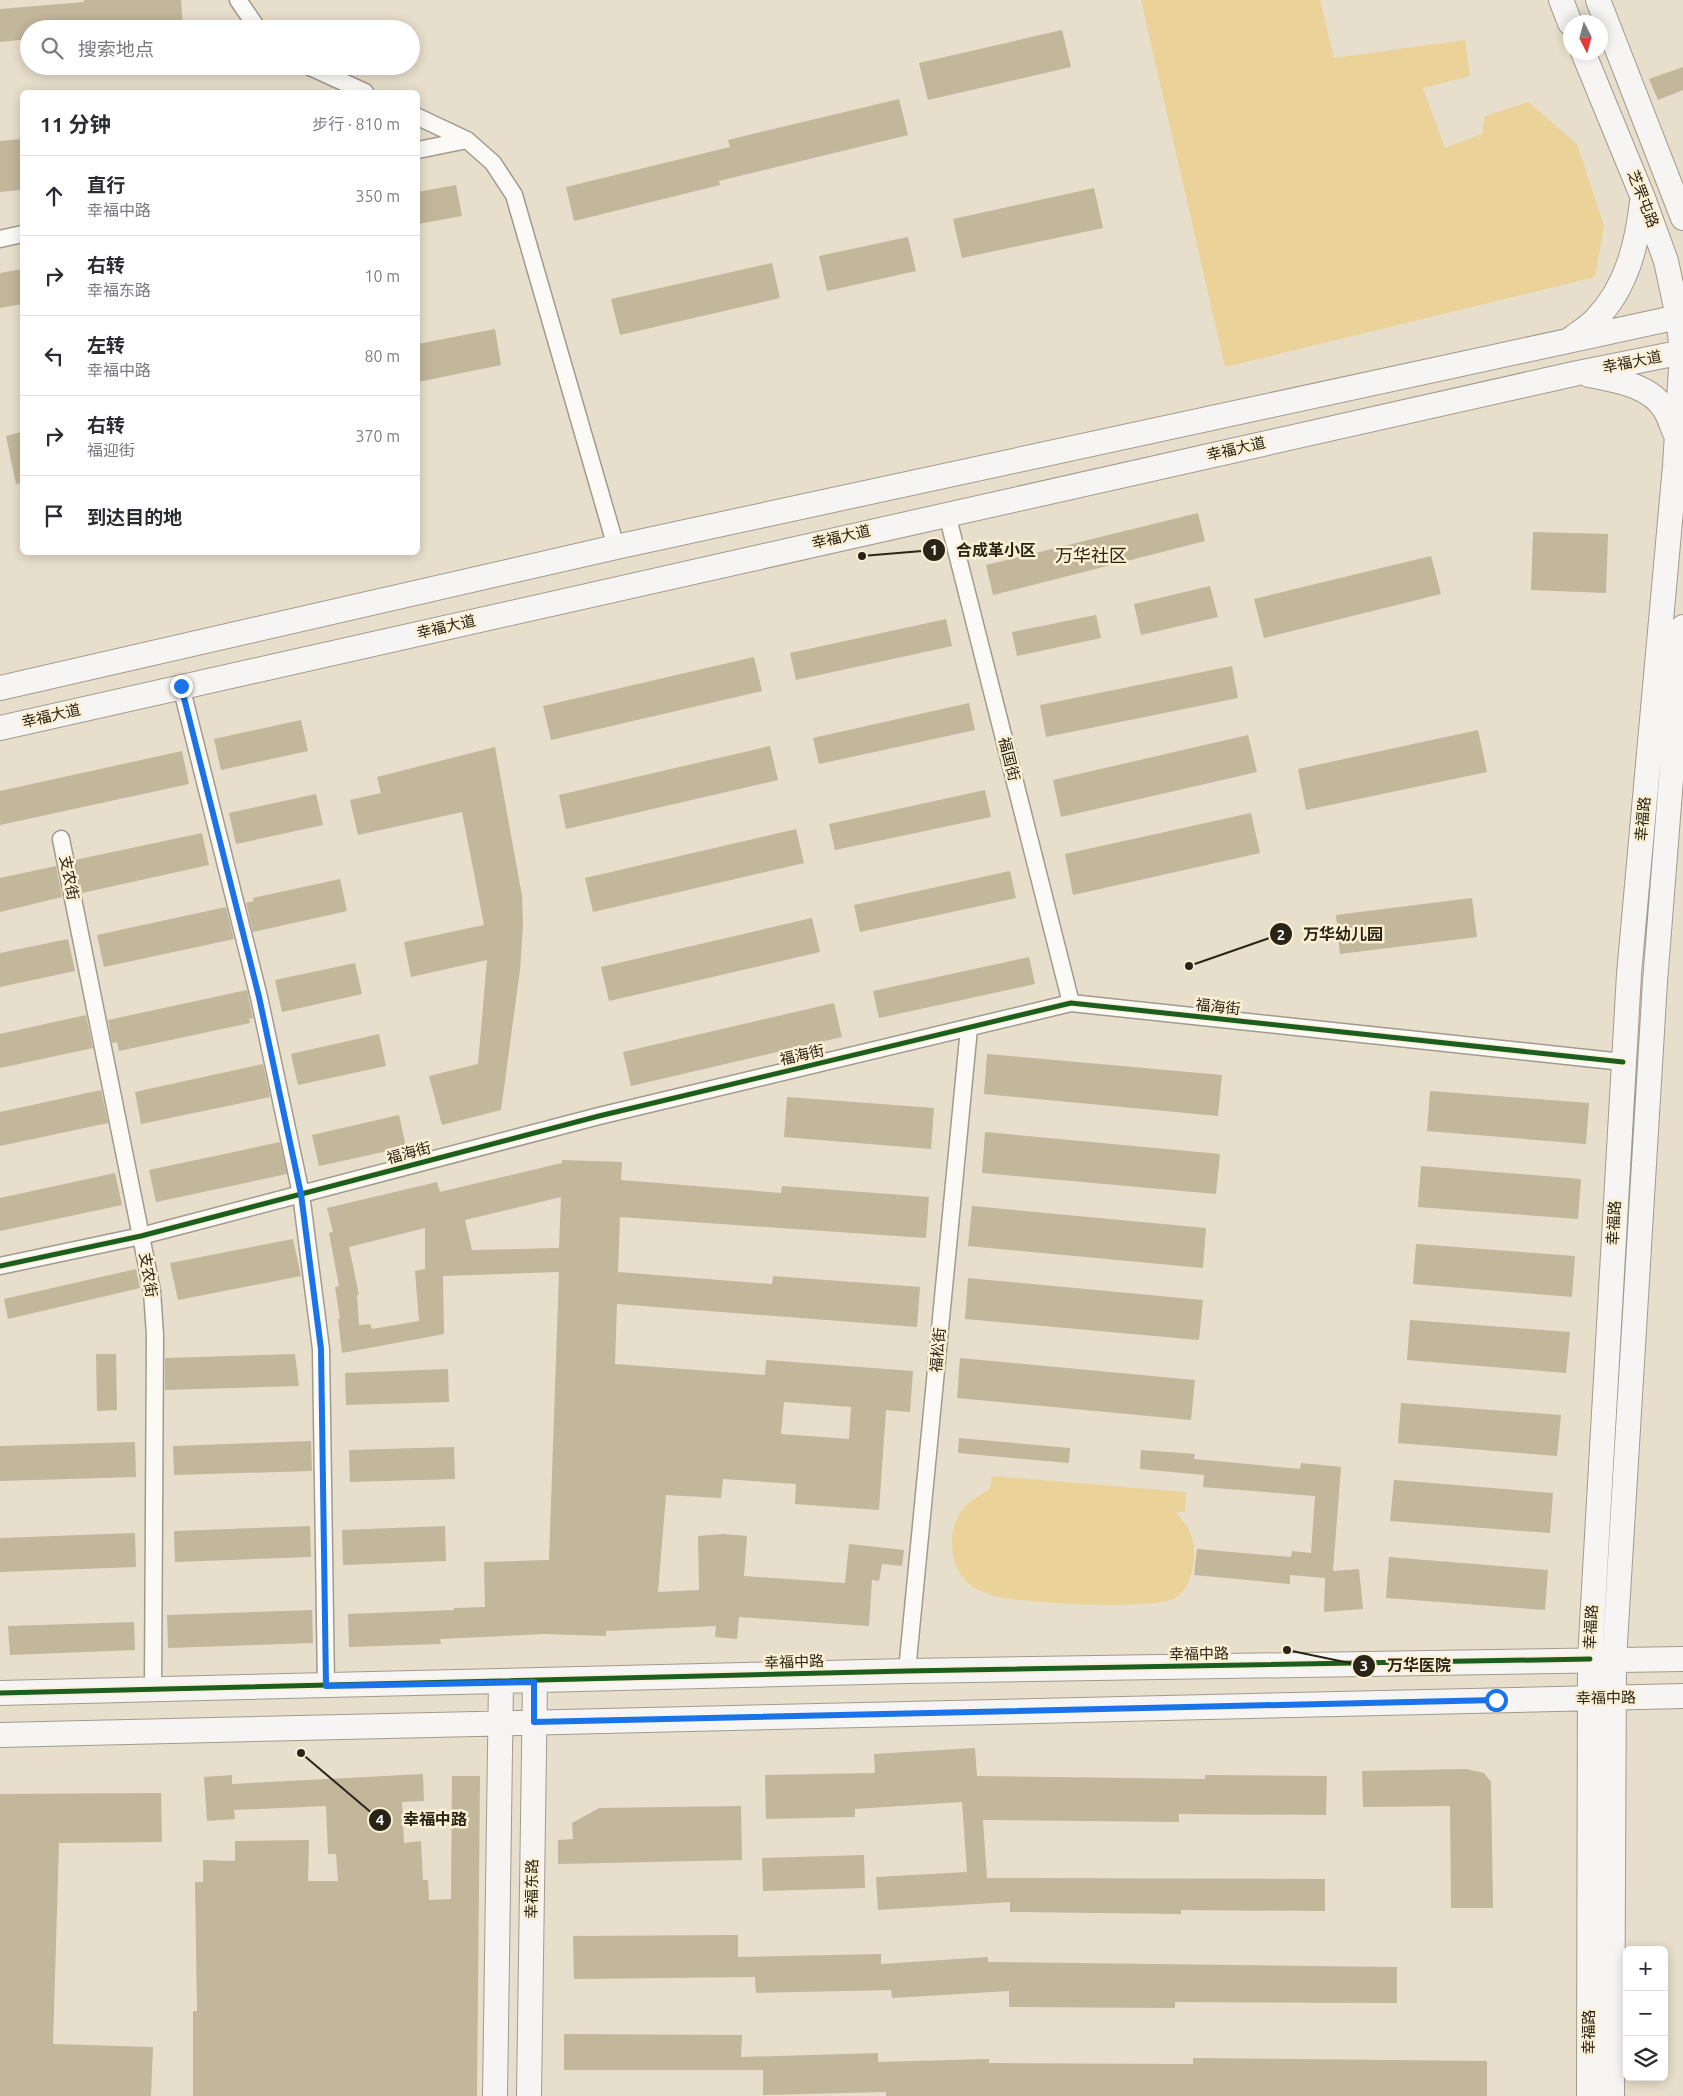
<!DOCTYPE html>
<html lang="zh">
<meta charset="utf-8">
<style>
:root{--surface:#fff;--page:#f2f2f3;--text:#2b2b33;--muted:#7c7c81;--line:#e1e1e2}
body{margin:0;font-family:Ubuntu,"Noto Sans SC",sans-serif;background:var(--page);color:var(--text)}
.controls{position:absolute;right:15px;bottom:15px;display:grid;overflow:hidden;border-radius:8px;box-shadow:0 2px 12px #0003}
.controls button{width:45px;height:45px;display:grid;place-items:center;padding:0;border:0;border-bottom:1px solid var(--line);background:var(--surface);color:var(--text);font:25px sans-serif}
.compass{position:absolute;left:1563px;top:15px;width:45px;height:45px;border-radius:50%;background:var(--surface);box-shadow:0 2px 12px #0003;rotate:174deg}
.stop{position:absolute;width:15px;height:15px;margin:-11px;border:4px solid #1a73e8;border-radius:50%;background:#fff}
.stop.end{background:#1a73e8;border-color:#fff;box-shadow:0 1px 5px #0008}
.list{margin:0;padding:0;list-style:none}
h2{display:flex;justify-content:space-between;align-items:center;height:65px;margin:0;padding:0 20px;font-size:21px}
h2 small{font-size:16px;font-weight:400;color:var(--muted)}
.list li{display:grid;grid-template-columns:32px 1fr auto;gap:15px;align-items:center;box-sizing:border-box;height:80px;padding:0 20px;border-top:1px solid var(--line)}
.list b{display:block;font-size:19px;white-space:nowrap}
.list p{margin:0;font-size:16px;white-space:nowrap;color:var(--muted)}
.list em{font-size:16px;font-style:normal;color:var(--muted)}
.icon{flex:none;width:28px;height:28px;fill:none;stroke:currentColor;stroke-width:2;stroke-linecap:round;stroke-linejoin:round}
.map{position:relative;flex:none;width:1683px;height:2096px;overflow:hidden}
.search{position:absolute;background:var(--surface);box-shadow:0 2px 12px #0003;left:20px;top:20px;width:400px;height:55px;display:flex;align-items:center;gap:12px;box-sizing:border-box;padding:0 18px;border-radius:28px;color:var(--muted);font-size:19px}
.panel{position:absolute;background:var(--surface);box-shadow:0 2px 12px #0003;left:20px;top:90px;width:400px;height:465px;border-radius:8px}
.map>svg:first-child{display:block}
.green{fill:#ebd298}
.building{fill:#c2b69b;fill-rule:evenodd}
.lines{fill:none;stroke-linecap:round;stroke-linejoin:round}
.street-casing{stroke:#a29b8d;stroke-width:19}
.secondary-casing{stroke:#a29b8d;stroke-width:26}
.street{stroke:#fbfaf7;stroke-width:16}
.secondary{stroke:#f7f4f4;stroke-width:24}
.cycleway-casing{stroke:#fcf0d4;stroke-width:8}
.cycleway{stroke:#1b5e20;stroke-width:5}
.route{stroke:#1a73e8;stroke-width:6}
.labels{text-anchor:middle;stroke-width:5;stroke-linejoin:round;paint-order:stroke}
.street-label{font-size:15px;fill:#2a2417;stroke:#fcf0d4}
.quarter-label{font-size:18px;fill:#2a2417;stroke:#fcf0d4}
.leader{fill:none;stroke:#2a2417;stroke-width:2}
.callout-dot{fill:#2a2417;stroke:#fcf0d4;stroke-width:2}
.mark-label{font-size:15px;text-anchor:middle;font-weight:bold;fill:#fff}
.callout-label{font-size:16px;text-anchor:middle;font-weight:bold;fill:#2a2417;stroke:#fcf0d4;stroke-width:5;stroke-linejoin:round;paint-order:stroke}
</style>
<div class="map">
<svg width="1683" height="2096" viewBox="0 0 1683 2096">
<rect width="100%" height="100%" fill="#e7decb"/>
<!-- green -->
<path class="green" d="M1141,0H1320L1334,58L1465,40L1470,76L1423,88L1445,148L1482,134L1485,116L1528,102L1577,144L1604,226L1595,277L1225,367Z
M992,1476L1186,1492L1185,1512H1175C1190,1527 1196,1540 1194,1562C1192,1576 1187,1591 1175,1598C1152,1611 1023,1603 994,1596C988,1594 979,1590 973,1587C949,1570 945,1531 963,1509C969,1501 982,1494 990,1489Z"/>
<!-- building -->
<path class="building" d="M84,0H181L183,27L157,29H29V39L0,42V9L84,2Z
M1062,30L1071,67L928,100L919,63Z
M1683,67V90L1658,100L1649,79Z
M899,99L908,135L719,181L720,185L574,221L566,187L730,147L728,140Z
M22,139V190L0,192V141Z
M456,185L462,216L418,224V192Z
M1094,188L1103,228L962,258L953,219Z
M908,237L916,271L827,291L819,256Z
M772,263L780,298L620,335L611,299Z
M22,269V304L0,308V273Z
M495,329L501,365L418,382V344Z
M22,432V483L16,484L6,436Z
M1198,513L1205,541L993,595L986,565Z
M1533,532L1608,534L1606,593L1531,590Z
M1431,556L1441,594L1264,638L1254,599Z
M1210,586L1218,617L1141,635L1134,604Z
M1096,615L1101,638L1017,656L1012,632Z
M946,619L952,646L796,680L790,653Z
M754,657L762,691L551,740L543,706Z
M1232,666L1238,698L1046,737L1040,705Z
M969,703L975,730L819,764L813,738Z
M301,720L308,751L221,770L214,739Z
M1478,730L1487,772L1306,810L1298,769Z
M1248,735L1257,772L1061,817L1053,780Z
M770,746L778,780L566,829L559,795Z
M495,747L522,896L523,925L520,970L501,1110L442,1125L429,1076L478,1064L487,960L411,977L404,942L484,925L462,812L358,835L350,800L381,793L377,777Z
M182,751L189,784L0,825V791Z
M985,790L991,817L835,850L829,824Z
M316,794L323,825L236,844L229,813Z
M1251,813L1260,853L1073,895L1065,854Z
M796,829L804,863L593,912L585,878Z
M202,833L209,865L82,893L75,860Z
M56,866L62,897L0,912V878Z
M1010,871L1016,898L860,932L854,905Z
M340,879L347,911L253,932L246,903L254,901L253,898Z
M1472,898L1477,937L1340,954L1336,915Z
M226,907L234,939L104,967L97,935Z
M812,918L820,952L609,1001L601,967Z
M68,939L75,971L0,987V953Z
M1029,957L1035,984L879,1018L873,991Z
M355,963L362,994L282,1012L275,980Z
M247,990L253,1018L249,1019L250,1023L119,1051L117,1042L112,1043L108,1020Z
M834,1003L842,1037L631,1086L623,1052Z
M86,1015L93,1048L0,1068V1034Z
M379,1034L386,1066L298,1085L291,1054Z
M987,1054L1222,1075L1218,1116L984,1094Z
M263,1064L270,1097L141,1124L135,1092Z
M101,1090L108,1123L0,1146V1112Z
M1430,1091L1589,1103L1586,1144L1427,1131Z
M787,1097L934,1108L931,1149L784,1137Z
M399,1115L406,1147L319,1166L312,1135Z
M985,1132L1220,1154L1216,1194L982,1173Z
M280,1142L287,1174L156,1202L149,1170Z
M562,1160L622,1162L621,1180L781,1193L782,1186L929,1197L926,1238L620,1217L618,1272L772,1284L773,1276L920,1287L917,1327L617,1304L615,1364L765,1375L766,1360L913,1371L910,1412L886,1410L879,1510L795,1504L796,1484L723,1479L721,1498L666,1495L658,1592L699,1590L698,1536L723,1534L747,1536L744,1576L845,1583L849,1544L904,1550L902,1566L882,1564L879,1581L872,1580L869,1626L739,1617L737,1639L715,1637L716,1626L606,1631V1636L544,1634L440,1639L441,1644L349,1647L348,1614L454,1610V1608L485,1607L484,1562L549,1560L559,1272L443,1276L444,1334L342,1353L338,1319H340L335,1287L339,1286L329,1233L333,1232L327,1208L437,1182L440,1192L562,1163ZM561,1197L559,1248L472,1250L465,1220ZM425,1228V1269L415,1271L419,1321L372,1329L370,1324L359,1325L357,1295H359L349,1247ZM784,1402L851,1407L849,1439L781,1434Z
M1421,1166L1581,1179L1578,1219L1418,1207Z
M115,1173L122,1205L0,1231V1198Z
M972,1206L1206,1228L1203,1268L968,1246Z
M293,1239L301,1276L178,1300L170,1263Z
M1416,1244L1575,1256L1572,1297L1413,1284Z
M136,1269L140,1288L8,1319L4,1299Z
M968,1278L1203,1300L1199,1340L965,1319Z
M1410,1320L1570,1332L1566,1373L1407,1360Z
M96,1354H116L117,1410L97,1411Z
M295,1354L299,1386L165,1390V1358Z
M960,1358L1195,1380L1191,1420L957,1398Z
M448,1369L449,1402L346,1405L345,1373Z
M1401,1403L1561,1415L1557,1456L1398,1443Z
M959,1438L1070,1448L1069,1463L958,1453Z
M311,1441L312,1471L174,1475L173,1446Z
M135,1442L136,1477L0,1481V1446Z
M454,1447L455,1479L350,1482L349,1450Z
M1141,1450L1195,1454L1194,1459L1300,1469L1301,1463L1341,1467L1333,1571L1359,1569L1363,1609L1324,1612L1325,1578L1290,1575V1584L1194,1575L1197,1549L1291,1557L1292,1551L1311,1553L1315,1496L1203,1487L1204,1475L1140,1469Z
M1394,1480L1553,1493L1550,1533L1390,1521Z
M310,1526L311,1557L175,1562L174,1531Z
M445,1526L446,1561L343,1565L342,1530Z
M135,1533L136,1567L0,1572V1538Z
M1389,1557L1548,1570L1545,1610L1386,1598Z
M312,1610L313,1643L168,1648L167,1615Z
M134,1622L135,1650L10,1655L8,1626Z
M975,1748L977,1776L1205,1779V1775L1327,1776L1326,1815L1179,1814V1822L983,1820L987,1878L1325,1879V1911L1181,1910V1914L1010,1912V1902L878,1910L876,1877L967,1872L962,1802L855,1809V1817L766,1819L765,1775L875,1773L874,1754Z
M1466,1769L1484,1773L1491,1782L1493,1908H1451L1450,1806L1363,1807L1362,1771Z
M423,1774L424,1801L402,1802L404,1843L421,1841L423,1880H428L429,1900L451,1899L452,1776H480L477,2096H193V2011H197L195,1882H203V1860L235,1861V1841L309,1840L308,1881H338L336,1854H328L326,1806L234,1810L235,1819L207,1821L204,1777L232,1775V1784Z
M161,1793L162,1842L59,1843L53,2044L153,2047L151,2096H0V1794Z
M741,1806L742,1860L558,1864V1840L573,1839L572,1823L599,1808Z
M864,1855L865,1888L763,1891L762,1858Z
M738,1935V1957L881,1954V1964L988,1957V1962L1397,1967V2003L1175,2002V2008L1009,2007V1991L892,1998L891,1990L756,1993L755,1977L574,1979L573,1936Z
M564,2034L742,2035L741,2057L878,2053V2062L989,2059V2063L1193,2064V2058L1487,2061V2096H886V2092L763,2095V2070H564Z"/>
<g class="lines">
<!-- street casing -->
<g class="street-casing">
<path id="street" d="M238,0L258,29
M308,66L365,92
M418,117L467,140L493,163L514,195L616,547
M418,150L467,140
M0,239L22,234
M947,514L1071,1003
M181,686L259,997L301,1194L321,1349L326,1686
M61,839L152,1291L155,1335L153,1689
M0,1266L141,1236L599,1116L1071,1003L1623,1062
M907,1671L969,1028"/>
</g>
<!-- secondary casing -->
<g class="secondary-casing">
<path id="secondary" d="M1561,0L1570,23
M1598,0L1683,218
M1583,52L1643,198L1666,261L1678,317L1682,352L1675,466L1629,974L1590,1659L1589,2096
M1572,338C1580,332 1590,326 1596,319C1627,287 1637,244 1642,202
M1589,375C1614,380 1651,385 1665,410C1670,418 1672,427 1676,435
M0,688L616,547L1683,316
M0,728L1578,373L1683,352
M0,1693L907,1671L1683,1659
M0,1735L1683,1696
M495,2096L501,1682
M529,2096L535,1682
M1612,2096L1614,1660L1655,982L1683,627"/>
</g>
<!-- street -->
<use href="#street" class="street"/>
<!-- secondary -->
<use href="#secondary" class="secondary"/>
<!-- cycleway casing -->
<g class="cycleway-casing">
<path id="cycleway" d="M0,1266L141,1236L599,1116L1071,1003L1623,1062
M0,1693L907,1671L1590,1659"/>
</g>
<!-- cycleway -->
<use href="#cycleway" class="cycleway"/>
</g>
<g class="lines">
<!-- route -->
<path class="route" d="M181,686L259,997L301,1194L321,1349L326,1686L534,1682V1722L1496,1700"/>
</g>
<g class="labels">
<!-- street labels -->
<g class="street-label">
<text transform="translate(1643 199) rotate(69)" y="5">芝罘屯路</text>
<text transform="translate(1632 362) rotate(-11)" y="5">幸福大道</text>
<text transform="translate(1236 449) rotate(-13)" y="5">幸福大道</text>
<text transform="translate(841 537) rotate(-13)" y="5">幸福大道</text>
<text transform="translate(446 627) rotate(-13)" y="5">幸福大道</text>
<text transform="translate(51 716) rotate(-13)" y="5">幸福大道</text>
<text transform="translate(1009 759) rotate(76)" y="5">福国街</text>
<text transform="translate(1643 819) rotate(-85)" y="5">幸福路</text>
<text transform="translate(69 878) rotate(79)" y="5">支农街</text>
<text transform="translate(1218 1007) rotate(6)" y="5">福海街</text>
<text transform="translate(802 1055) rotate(-13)" y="5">福海街</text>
<text transform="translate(409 1153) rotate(-15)" y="5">福海街</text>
<text transform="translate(1614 1223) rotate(-87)" y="5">幸福路</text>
<text transform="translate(148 1275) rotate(81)" y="5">支农街</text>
<text transform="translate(938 1350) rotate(-85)" y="5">福松街</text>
<text transform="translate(1591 1627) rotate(-87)" y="5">幸福路</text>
<text transform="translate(1199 1654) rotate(-1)" y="5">幸福中路</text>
<text transform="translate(794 1662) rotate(-2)" y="5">幸福中路</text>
<text transform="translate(1606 1698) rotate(-1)" y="5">幸福中路</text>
<text transform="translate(532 1889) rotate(-89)" y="5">幸福东路</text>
<text transform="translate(1589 2032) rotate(-90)" y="5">幸福路</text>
</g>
<!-- quarter labels -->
<g class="quarter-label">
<text x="1091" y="562">万华社区</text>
</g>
</g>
<!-- callouts -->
<path class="leader" d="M862 556L934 550M1189 966L1281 934M1287 1650L1364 1666M301 1753L380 1820"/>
<g class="callout-dot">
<circle cx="862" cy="556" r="5"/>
<circle cx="1189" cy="966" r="5"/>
<circle cx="1287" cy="1650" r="5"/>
<circle cx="301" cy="1753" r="5"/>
<circle cx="934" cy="550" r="12"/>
<circle cx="1281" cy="934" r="12"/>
<circle cx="1364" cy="1666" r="12"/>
<circle cx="380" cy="1820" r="12"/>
</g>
<g class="mark-label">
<text x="934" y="555">1</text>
<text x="1281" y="940">2</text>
<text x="1364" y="1671">3</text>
<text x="380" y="1825">4</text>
</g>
<g class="callout-label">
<text x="996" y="556">合成革小区</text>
<text x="1343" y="940">万华幼儿园</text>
<text x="1419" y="1671">万华医院</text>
<text x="435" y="1825">幸福中路</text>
</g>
</svg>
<div class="controls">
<button>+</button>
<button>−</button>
<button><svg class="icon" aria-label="layers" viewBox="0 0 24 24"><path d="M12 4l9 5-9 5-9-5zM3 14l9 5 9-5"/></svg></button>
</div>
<svg class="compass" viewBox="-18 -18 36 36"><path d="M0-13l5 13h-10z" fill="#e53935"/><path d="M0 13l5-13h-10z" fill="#7c7c81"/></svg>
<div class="stop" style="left:1496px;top:1700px"></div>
<div class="stop end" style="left:181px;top:686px"></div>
<div class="search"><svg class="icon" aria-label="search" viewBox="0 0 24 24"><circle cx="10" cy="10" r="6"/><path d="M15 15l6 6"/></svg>搜索地点</div>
<section class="panel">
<h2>11 分钟<small>步行 · 810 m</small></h2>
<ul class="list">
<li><svg class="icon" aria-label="ahead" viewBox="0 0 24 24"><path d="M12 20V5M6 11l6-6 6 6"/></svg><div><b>直行</b><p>幸福中路</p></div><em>350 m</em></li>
<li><svg class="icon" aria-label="right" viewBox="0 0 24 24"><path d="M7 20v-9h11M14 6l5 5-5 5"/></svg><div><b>右转</b><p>幸福东路</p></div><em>10 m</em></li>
<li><svg class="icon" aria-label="left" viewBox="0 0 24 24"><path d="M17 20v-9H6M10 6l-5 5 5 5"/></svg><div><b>左转</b><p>幸福中路</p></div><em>80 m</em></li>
<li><svg class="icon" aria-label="right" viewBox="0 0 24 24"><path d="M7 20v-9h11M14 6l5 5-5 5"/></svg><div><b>右转</b><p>福迎街</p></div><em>370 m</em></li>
<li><svg class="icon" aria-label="arrive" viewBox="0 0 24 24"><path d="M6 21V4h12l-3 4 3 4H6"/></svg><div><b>到达目的地</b></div></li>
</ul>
</section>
</div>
